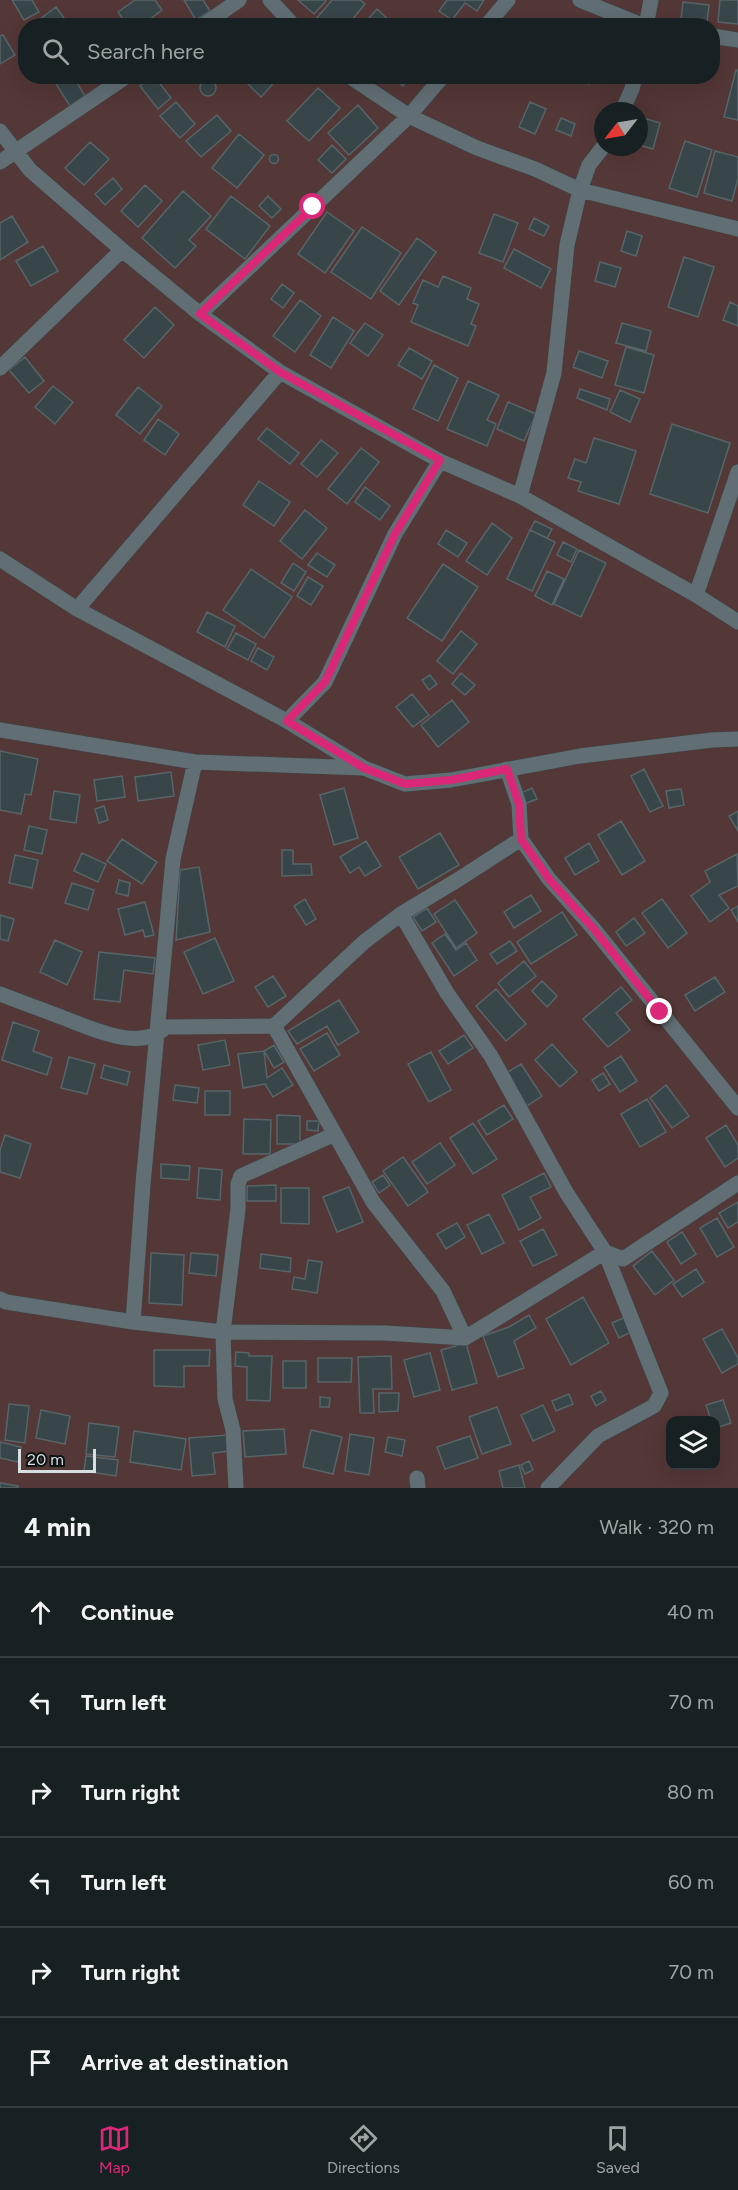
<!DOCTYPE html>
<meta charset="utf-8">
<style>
:root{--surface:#172023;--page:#20282b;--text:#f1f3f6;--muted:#9ea3a6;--line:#363e41;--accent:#db2777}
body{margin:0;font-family:Figtree,sans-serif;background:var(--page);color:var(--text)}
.controls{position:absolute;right:18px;bottom:18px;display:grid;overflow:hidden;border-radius:12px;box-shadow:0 6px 24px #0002}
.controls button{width:54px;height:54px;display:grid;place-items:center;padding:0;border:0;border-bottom:2px solid var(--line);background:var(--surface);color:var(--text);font:30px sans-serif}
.compass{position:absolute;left:594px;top:102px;width:54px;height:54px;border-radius:50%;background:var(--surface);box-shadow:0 6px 24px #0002;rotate:239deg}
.scale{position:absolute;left:18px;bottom:15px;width:78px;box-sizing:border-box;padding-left:6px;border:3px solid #d8dfe2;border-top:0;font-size:16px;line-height:21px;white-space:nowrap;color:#d8dfe2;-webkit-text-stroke:4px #0d1214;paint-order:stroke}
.stop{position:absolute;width:18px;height:18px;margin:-14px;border:4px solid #db2777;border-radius:50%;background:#fff}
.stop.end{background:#db2777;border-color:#fff;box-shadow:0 2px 6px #0008}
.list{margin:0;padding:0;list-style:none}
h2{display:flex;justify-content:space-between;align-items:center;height:78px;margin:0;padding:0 24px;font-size:26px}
h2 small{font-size:20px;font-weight:400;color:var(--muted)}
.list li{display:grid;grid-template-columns:39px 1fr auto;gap:18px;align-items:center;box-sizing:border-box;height:90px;padding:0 24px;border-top:2px solid var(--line)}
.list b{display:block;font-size:22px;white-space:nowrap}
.list em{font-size:20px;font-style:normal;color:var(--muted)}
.icon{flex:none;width:33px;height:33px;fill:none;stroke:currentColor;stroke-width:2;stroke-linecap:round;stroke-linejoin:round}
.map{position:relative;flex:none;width:738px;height:1488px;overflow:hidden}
.search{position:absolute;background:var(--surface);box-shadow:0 6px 24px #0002;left:18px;right:18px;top:18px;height:66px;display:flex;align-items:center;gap:15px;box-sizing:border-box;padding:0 21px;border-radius:24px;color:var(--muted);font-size:22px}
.sheet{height:618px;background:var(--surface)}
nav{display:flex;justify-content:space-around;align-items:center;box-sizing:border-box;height:84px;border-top:2px solid var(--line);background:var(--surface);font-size:16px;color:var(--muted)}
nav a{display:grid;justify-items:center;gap:3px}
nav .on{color:var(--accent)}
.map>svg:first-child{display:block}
.green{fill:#543737;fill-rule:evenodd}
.building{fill:#384549;stroke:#576569;stroke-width:1.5}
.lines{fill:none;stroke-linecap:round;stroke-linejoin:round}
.street-casing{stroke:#3e484c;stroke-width:16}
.secondary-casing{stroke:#3e484c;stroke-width:16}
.street{stroke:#616e73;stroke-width:15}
.secondary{stroke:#616e73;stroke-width:15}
.route{stroke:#db2777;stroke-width:8}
</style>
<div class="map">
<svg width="738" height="1488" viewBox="0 0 738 1488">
<rect width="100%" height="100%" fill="#1f2b2f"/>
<!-- green -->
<path class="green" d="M0,0H738V1488H0ZM26,26H712V76H26ZM603,111H639V147H603ZM670,1420H716V1466H670Z"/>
<!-- building -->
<path class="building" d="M12,0H32L39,12L24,20Z
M135,0H155L162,10L141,26H128L118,12Z
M184,0H203L210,11L196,20Z
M298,0H325L326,1L314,14Z
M332,0H360L365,4L347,26H324L316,19Z
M447,0H484L477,11L465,3L452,20L439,11Z
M720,0H738V24L718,22Z
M683,2L709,5L707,22L681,20Z
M56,7L69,25L31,26Z
M377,9L394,25L393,26H362Z
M3,35L15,55L0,64V36Z
M736,70H738V120L724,117Z
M51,76H73L85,96L70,106Z
M151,76H154L171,98L158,109L140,86Z
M240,76H280L261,97Z
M391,76H410L403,86Z
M574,76H593L589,84Z
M200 88a8 8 0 1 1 16 0a8 8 0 1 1-16 0Z
M318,88L340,108L309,141L287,121Z
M176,102L195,124L180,138L160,116Z
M530,102L546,109L535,134L519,127Z
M358,105L378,128L349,155L328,133Z
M217,115L231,131L201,157L186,141Z
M640,117L660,123L653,149L639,145Z
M561,118L575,124L571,136L556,130Z
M239,134L264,155L237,188L212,168Z
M685,141L712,150L697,197L669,188Z
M90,142L109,159L84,185L65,168Z
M332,145L346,159L332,173L318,160Z
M715,151L738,157V178L732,201L704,193Z
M269.5 159a4.5 4.5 0 1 1 9 0a4.5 4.5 0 1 1-9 0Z
M113,178L122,189L105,205L95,194Z
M145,185L162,201L138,227L121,211Z
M183,191L211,216L189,240L196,246L175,268L142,238Z
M231,196L270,226L245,259L206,229Z
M268,196L281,209L272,218L259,206Z
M327,212L354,231L325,273L298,254Z
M494,214L518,223L503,262L479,253Z
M12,216L28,242L0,260V223Z
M534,218L549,226L544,236L529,229Z
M362,227L401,253L371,299L331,272Z
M627,231L642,236L636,256L621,251Z
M417,238L436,252L399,305L380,291Z
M43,246L58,271L31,286L16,261Z
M514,249L551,269L541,288L504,268Z
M684,257L714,267L698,317L668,307Z
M600,262L621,268L615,287L595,281Z
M443,276L471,288L467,299L479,304L471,324L476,326L468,346L411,322L418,305L413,303L423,280L438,287Z
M282,284L294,293L283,308L271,299Z
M300,300L321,316L295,352L273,336Z
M730,302L738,306V326L723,320Z
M155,307L174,325L144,358L124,340Z
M333,317L354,331L331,368L310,355Z
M365,323L383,335L368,356L350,343Z
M622,323L651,331L646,351L616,343Z
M626,347L654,355L644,393L615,385Z
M409,348L432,361L422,379L398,365Z
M579,351L608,361L602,378L573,367Z
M25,357L44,381L29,393L9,370Z
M434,365L458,378L438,421L413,409Z
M468,381L499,395L487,420L496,424L487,446L447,429Z
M53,386L73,402L55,424L35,407Z
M138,387L162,406L140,434L116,415Z
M580,389L610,399L607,410L577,398Z
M620,390L640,399L630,422L610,412Z
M508,402L536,414L524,441L497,429Z
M158,419L179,434L165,455L144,440Z
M672,424L730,443L708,513L650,494Z
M267,428L299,453L290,464L258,439Z
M594,438L636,451L619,504L578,491L581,482L568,478L575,459L586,463Z
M321,440L338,453L317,477L301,464Z
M361,448L379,462L347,504L328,489Z
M259,481L290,502L274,526L243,505Z
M365,487L390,506L380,520L355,502Z
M305,510L327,528L302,559L280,541Z
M535,521L552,529L547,538L530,530Z
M492,523L512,538L487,575L466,561Z
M446,530L467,543L458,557L438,544Z
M530,530L555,542L532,591L507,579Z
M563,542L577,549L571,562L557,555Z
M579,550L606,563L581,617L554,604Z
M317,553L335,565L327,577L308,565Z
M293,563L306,572L294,591L281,583Z
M443,564L478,587L442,641L407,618Z
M251,569L292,597L264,638L223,610Z
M547,571L564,579L552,605L535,596Z
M308,577L323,586L311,605L297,596Z
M207,612L235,626L225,647L197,632Z
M461,631L477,644L453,674L437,661Z
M236,633L256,644L248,660L227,649Z
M258,648L274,657L267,670L251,661Z
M461,673L475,685L465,695L452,684Z
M430,675L437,684L429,690L422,680Z
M412,694L429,715L413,727L396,707Z
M452,700L469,722L438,747L421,725Z
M0,751L38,759L31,795L25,794L21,814L0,810Z
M644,769L663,806L650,812L631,776Z
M171,772L174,796L138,801L135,777Z
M122,776L125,797L97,801L94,780Z
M344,788L358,838L334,845L320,795Z
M532,788L537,799L524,804L519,794Z
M681,789L684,805L669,808L666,791Z
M54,791L80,795L76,823L50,819Z
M104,806L108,820L99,823L95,809Z
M738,811V831L729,816Z
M621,821L645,861L622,875L598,835Z
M29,826L47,830L42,854L24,850Z
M440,833L459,865L418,889L399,857Z
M122,839L157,862L142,884L107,861Z
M366,841L381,866L365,876L359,867L350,873L340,857Z
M589,843L599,861L575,875L565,858Z
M282,850H293V864H311L312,875L282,876Z
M82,853L106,864L98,882L74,871Z
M737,854L738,886L719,895L729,908L710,922L691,896L710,882L705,871Z
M15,855L38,860L32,888L9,883Z
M199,867L210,932L176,940L180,870Z
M119,880L130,883L128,896L116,893Z
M72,883L94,890L88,910L65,903Z
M531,895L541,911L514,928L504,912Z
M305,899L316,919L306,925L294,906Z
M662,899L687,933L668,948L642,913Z
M455,900L477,933L456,948L434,914Z
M145,902L154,935L145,937L143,930L125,935L118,909Z
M738,906V922L731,910Z
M427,908L436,922L422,931L413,917Z
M562,912L577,935L531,964L517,942Z
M0,915L14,919L8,941L0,939Z
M634,918L645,933L626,946L616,932Z
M445,934L456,950L466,943L477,960L454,976L432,943Z
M215,938L234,981L203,994L184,952Z
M55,940L82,952L67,985L40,972Z
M510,941L517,951L497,964L490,954Z
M99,952L155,958L153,974L124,970L120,1002L94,999Z
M524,961L536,976L509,997L498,983Z
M273,976L286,996L268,1007L255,987Z
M715,977L725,992L695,1011L685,995Z
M542,981L557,996L547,1007L532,991Z
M621,987L632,1000L616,1013L630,1030L608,1047L583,1019Z
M496,989L526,1024L506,1041L476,1006Z
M339,1000L359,1032L338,1045L327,1026L297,1044L288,1031Z
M13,1022L39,1031L33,1051L52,1058L47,1075L2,1060Z
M327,1033L340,1055L314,1071L300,1049Z
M464,1035L473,1048L448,1064L439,1051Z
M225,1040L230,1065L203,1070L198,1045Z
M552,1044L577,1072L560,1087L535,1060Z
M274,1045L284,1062L274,1068L264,1051Z
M264,1051L267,1078L282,1068L293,1085L273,1097L265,1084L243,1088L238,1054Z
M431,1052L451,1090L429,1102L408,1064Z
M621,1056L637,1081L620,1092L604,1067Z
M69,1057L95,1064L87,1094L61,1088Z
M521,1064L542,1096L527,1106L506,1073Z
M104,1065L130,1072L127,1085L101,1078Z
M603,1073L610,1084L599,1091L592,1080Z
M175,1085L199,1088L197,1103L173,1100Z
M666,1085L689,1116L672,1128L650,1098Z
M205,1091H230V1115H205Z
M647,1099L666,1132L640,1147L621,1114Z
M504,1105L513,1119L487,1135L478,1121Z
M277,1115L300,1116V1144H277Z
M244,1119L271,1120L270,1154H243Z
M307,1121H319L318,1131L307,1130Z
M473,1123L497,1159L473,1174L450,1138Z
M726,1125L738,1145V1158L725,1167L706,1138Z
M5,1135L31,1144L20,1178L0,1172V1150Z
M440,1143L455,1165L427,1184L412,1162Z
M403,1157L428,1192L408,1206L383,1171Z
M161,1164L190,1166L189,1180L161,1178Z
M199,1168L222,1170L220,1200L197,1198Z
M544,1173L551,1187L530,1197L541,1218L519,1230L502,1195Z
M383,1175L390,1185L379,1193L372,1182Z
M276,1185V1201H247V1186Z
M349,1187L363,1222L337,1232L323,1197Z
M281,1188H309V1224L281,1223Z
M738,1202V1222L728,1228L719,1213Z
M489,1214L504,1243L482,1254L467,1225Z
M717,1218L734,1247L717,1257L700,1228Z
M457,1223L465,1237L446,1249L437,1234Z
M543,1229L557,1255L533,1266L520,1241Z
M682,1232L696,1254L681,1264L667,1242Z
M652,1251L674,1280L655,1295L633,1266Z
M151,1253L184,1255L182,1305L149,1303Z
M191,1253L218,1255L216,1276L189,1273Z
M261,1254L291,1258L290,1272L260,1268Z
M308,1260L322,1262L317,1293L292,1289L294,1277L305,1279Z
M696,1269L704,1282L682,1297L673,1284Z
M583,1297L609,1343L571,1365L546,1319Z
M529,1315L536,1328L514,1341L524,1368L498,1377L483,1336L509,1327Z
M628,1316L635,1330L619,1338L612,1323Z
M722,1329L738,1358V1364L722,1373L703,1339Z
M466,1343L477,1383L452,1390L441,1350Z
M154,1350H210L209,1366H184V1387L154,1386Z
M236,1352L249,1353V1356H272L270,1401L247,1400V1367L235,1366Z
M430,1353L440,1390L414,1397L404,1360Z
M391,1356L392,1389H373L374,1413H360L358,1357Z
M318,1358H352L351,1382H318Z
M283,1361H306V1388H283Z
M601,1391L606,1400L596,1406L591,1396Z
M379,1393H399L398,1411L379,1412Z
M569,1394L573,1404L556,1411L552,1401Z
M320,1397L330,1398L329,1407H320Z
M723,1400L731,1423L716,1428V1420H711L706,1405Z
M9,1404L29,1406L25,1443L5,1440Z
M543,1405L555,1431L533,1441L521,1415Z
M497,1407L511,1444L482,1454L469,1417Z
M41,1410L70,1416L65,1444L36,1438Z
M89,1423L119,1427L115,1457L86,1454Z
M284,1429L286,1454L245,1457L243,1431Z
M311,1430L342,1437L333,1474L303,1467Z
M134,1431L186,1439L181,1470L130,1462Z
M350,1434L374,1438L369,1475L345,1471Z
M229,1435L230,1451L213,1453L215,1474L192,1476L189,1438Z
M470,1436L478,1458L445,1469L437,1447Z
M388,1437L405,1440L402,1456L385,1452Z
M0,1442L21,1447L18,1462L0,1458Z
M86,1456L118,1460L116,1476L84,1471Z
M529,1461L533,1470L525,1474L521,1465Z
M519,1465L525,1488H503L499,1471Z
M0,1483L18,1486V1488H0Z"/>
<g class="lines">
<!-- street casing -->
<g class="street-casing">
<path id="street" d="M270,0L294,26
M580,0L644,26
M202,26L239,0
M486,26L508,0
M646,26L651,0
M712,36L738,40
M349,76L409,116L477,148L535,169L580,190L738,229
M622,111L632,89L635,76
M0,131L30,170L122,250L200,314L280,372L440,461L520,496L696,595L738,622
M0,162L127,76
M200,314L409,116L443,76
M0,368L122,250
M520,496L554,373L567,245L580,190L589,165L603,147
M696,595L738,472
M77,609L280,372
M287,721L325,682L395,534L440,461
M0,730L195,762L364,768
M507,769L519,804L521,839L549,879L593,928L738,1108
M401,914L447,993L491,1056L566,1192L605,1252L661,1393L654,1406L598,1436L548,1488
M0,994C20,1002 41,1009 61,1017C91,1028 140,1053 166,1027L274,1026L364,942L401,914L459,879L521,839
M274,1026L373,1202L443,1291L465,1338
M0,1299L6,1302L133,1322L223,1332L385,1333L465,1338L605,1252L623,1259L738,1183
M133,1322L143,1184L173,859L195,762
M417,1478L418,1488
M236,1488L233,1430L225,1399L223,1332L238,1209V1184L241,1176L335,1134"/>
</g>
<!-- secondary casing -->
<g class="secondary-casing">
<path id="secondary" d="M0,559L77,609L287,721L364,768L405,784L451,780L580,756L712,740L738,739"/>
</g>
<!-- street -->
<use href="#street" class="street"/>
<!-- secondary -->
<use href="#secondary" class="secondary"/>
</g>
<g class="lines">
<!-- route -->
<path class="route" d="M313,207L200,314L280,372L440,460L395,534L325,682L287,721L364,768L405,784L451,780L507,769L519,804L521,839L549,879L593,928L660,1012"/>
</g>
</svg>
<div class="controls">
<button><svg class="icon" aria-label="layers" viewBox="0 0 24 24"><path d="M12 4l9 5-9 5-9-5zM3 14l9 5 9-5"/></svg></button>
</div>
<svg class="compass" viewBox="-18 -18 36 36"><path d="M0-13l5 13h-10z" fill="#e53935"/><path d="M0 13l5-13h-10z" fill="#9ea3a6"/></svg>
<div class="scale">20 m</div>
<div class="stop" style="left:313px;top:207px"></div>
<div class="stop end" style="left:660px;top:1012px"></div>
<div class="search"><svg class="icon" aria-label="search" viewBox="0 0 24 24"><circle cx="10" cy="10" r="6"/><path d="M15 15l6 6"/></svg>Search here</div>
</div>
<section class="sheet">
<h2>4 min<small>Walk · 320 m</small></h2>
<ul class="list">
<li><svg class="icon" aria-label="ahead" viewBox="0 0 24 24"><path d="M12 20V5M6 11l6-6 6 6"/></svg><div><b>Continue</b></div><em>40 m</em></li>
<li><svg class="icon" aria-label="left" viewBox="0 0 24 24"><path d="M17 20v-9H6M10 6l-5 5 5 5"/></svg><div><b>Turn left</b></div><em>70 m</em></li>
<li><svg class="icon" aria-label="right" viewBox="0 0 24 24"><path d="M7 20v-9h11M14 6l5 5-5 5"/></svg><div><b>Turn right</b></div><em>80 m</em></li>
<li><svg class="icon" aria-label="left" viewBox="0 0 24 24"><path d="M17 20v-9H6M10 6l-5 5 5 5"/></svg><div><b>Turn left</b></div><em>60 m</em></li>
<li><svg class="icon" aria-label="right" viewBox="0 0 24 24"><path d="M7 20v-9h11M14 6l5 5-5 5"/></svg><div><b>Turn right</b></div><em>70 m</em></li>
<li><svg class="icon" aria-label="arrive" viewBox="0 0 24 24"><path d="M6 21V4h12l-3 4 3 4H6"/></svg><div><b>Arrive at destination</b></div></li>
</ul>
</section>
<nav>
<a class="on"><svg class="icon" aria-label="map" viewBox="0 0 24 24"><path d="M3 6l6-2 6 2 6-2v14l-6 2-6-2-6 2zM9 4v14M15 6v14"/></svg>Map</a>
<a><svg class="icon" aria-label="directions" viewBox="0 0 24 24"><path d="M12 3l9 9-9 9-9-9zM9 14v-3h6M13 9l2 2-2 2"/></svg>Directions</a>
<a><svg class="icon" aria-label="saved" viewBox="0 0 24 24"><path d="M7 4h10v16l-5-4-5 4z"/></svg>Saved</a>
</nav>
